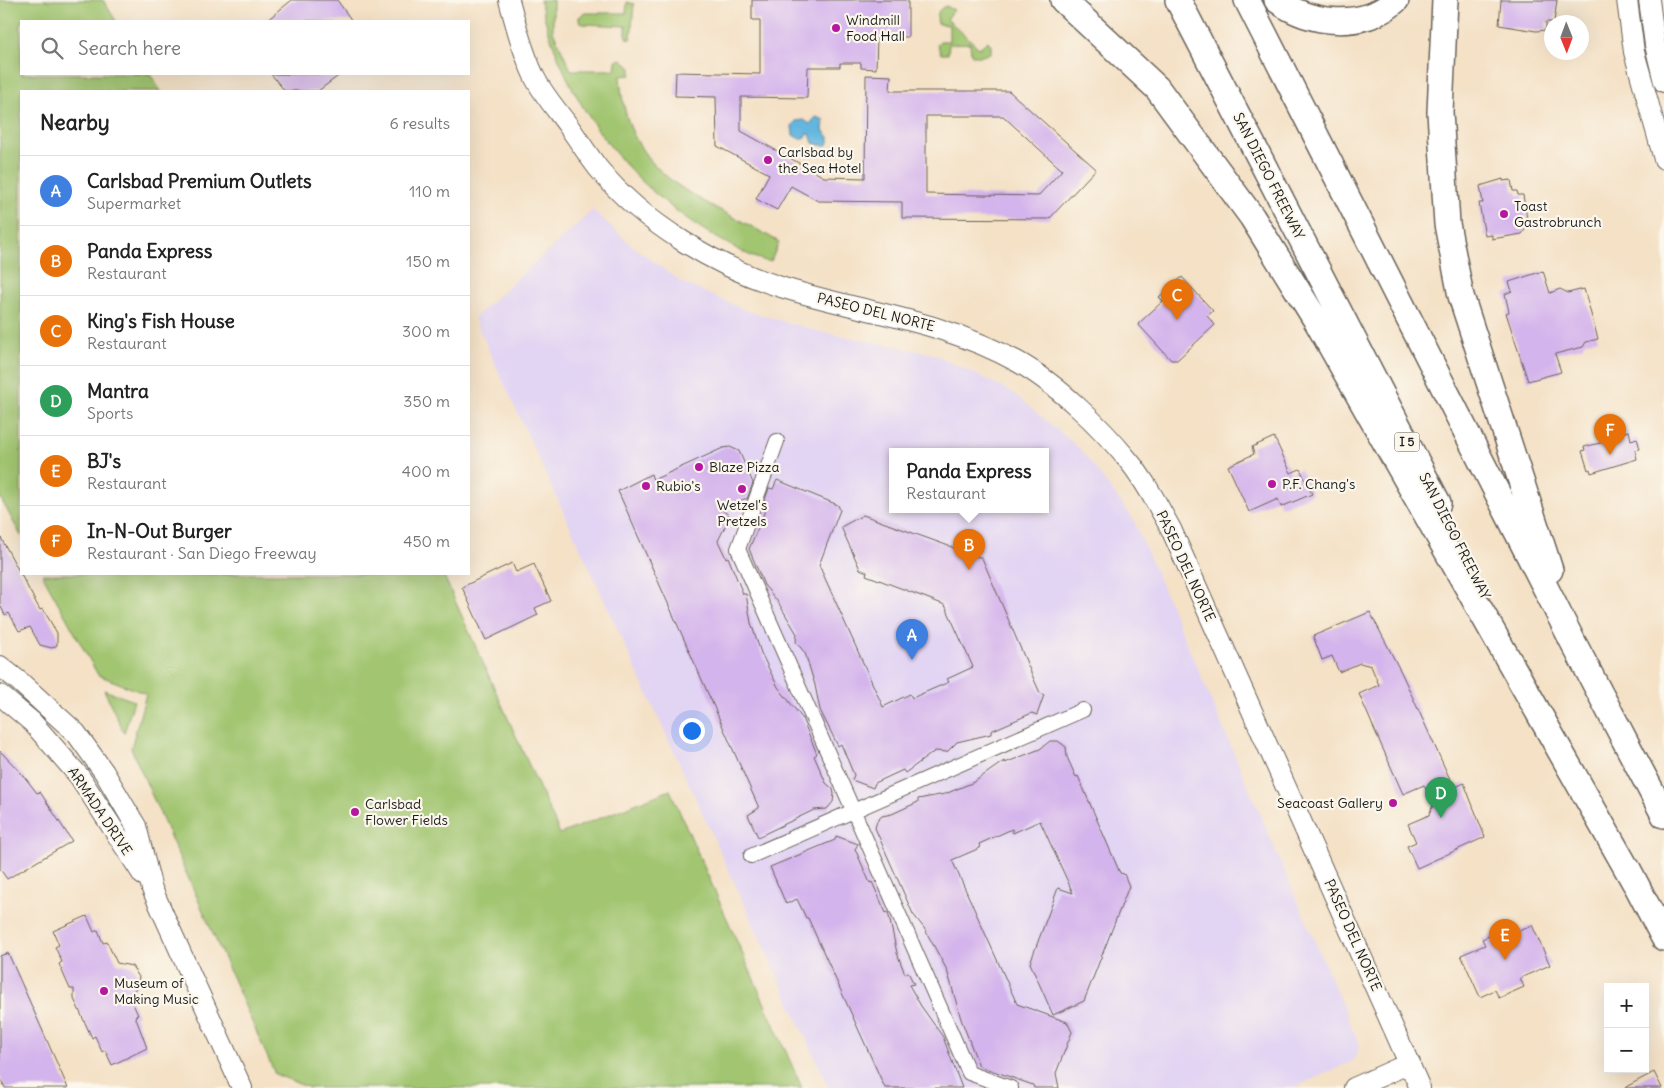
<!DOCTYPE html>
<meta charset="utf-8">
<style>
:root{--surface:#fff;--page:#f6f6f6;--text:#222;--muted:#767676;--line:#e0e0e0;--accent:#b5179e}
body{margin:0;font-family:Delius,sans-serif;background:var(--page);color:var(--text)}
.controls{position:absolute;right:15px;bottom:15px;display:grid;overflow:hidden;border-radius:0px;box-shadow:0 5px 20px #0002}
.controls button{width:45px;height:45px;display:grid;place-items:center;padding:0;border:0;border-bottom:1px solid var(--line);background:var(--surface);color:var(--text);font:25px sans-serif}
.compass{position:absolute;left:1544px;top:15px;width:45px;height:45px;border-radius:50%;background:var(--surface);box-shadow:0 5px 20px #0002;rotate:179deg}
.you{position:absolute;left:691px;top:730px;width:18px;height:18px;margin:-12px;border:4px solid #fff;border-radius:50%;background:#1a73e8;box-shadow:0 0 0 8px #1a73e833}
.badge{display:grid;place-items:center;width:32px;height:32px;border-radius:50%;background:var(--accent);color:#fff;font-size:16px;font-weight:700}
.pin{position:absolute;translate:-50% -41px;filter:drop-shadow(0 1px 2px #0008)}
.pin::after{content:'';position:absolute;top:26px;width:18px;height:15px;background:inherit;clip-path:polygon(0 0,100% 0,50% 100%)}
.popup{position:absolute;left:889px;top:448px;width:160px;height:65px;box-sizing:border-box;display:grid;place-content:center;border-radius:0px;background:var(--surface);filter:drop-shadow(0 1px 4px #0005);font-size:16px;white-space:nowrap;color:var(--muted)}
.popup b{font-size:19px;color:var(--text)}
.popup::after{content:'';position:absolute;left:50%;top:100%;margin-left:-10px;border:10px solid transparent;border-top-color:var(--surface)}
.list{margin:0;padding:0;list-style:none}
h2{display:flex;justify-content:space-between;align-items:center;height:65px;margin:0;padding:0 20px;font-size:21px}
h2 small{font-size:16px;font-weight:400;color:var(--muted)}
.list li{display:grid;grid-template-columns:32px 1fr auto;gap:15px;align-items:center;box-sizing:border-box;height:70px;padding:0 20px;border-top:1px solid var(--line)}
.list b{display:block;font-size:19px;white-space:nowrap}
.list p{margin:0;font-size:16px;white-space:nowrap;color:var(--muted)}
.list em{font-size:16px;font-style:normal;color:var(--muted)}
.icon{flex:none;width:28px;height:28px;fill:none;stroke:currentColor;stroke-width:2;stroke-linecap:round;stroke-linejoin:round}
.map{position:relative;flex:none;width:1664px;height:1088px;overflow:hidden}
.search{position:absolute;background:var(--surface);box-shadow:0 5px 20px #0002;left:20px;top:20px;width:450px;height:55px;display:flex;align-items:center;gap:12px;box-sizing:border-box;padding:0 18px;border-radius:0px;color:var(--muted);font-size:19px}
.panel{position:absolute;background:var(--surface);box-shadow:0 5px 20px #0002;left:20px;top:90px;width:450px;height:485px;border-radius:0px}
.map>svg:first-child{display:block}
.built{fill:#e2d4f3;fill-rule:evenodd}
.green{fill:#a1c56f;stroke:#5e7046}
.water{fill:#63b6df;stroke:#40697e}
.building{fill:#d4b4ec;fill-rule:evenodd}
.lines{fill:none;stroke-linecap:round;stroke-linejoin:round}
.street-casing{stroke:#686158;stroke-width:16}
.secondary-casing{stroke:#686158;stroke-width:22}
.highway-casing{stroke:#686158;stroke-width:28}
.street{stroke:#fff;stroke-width:14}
.secondary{stroke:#fff;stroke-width:20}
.highway{stroke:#fff;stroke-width:25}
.poi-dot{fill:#b5179e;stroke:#fbf7ec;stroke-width:2}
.labels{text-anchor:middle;stroke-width:4.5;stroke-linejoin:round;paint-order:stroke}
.shield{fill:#fbf7ec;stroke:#5f5e5a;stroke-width:1}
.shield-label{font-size:12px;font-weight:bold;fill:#1c1c1c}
.poi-label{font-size:14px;fill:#1c1c1c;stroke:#fbf7ec;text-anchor:start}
.street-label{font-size:14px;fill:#1c1c1c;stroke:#fbf7ec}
</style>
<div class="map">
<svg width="1664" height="1088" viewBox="0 0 1664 1088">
<rect width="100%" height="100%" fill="#fbf7ec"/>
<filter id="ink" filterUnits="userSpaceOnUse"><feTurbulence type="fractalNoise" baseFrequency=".02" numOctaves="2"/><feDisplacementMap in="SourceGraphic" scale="10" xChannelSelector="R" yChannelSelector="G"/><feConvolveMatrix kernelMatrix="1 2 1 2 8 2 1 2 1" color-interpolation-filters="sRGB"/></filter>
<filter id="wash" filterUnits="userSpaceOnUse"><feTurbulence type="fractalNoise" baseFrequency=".0096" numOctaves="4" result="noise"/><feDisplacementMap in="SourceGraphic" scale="20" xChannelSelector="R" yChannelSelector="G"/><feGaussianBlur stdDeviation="1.12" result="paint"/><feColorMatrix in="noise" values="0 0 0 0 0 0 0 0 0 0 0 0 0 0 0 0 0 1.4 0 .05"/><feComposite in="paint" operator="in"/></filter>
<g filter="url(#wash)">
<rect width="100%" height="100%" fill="#f4e1c6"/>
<!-- built -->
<path class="built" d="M593,210L631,245L681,282L747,311L817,331L934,354L1012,392L1081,450L1133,519L1360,1046L1353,1061L1293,1088H829L474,318ZM893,451H1045V509H893Z"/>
<!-- green -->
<path class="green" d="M0,0H103L116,21H21V74H150L161,91H21V536L0,497Z
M540,0H553V31L571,70H615L616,61L622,59L631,68V75L620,76C626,182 701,195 779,242L771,261C760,263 730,245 719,239C627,186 564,103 540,0Z
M627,2L634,4L631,39L626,38V26L583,24L579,21V17L585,13H626Z
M946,6L954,10L947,19L979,48L988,41L991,45V52C986,56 976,58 971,54L970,43L949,44L948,54H941L937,44L940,41H949V25L938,24C936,16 937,9 946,6Z
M42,574H443L560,834L670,790L802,1088H309L275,1074L131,748L146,694L98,675Z
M104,690L134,701L124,733Z"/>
<!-- water -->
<path class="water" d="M816,117L824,120L823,130L829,137V143L825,146L813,143L810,134H806L805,137L800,139L793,135L792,126L796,121L804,120L810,124Z"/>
<g id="blocks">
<!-- building -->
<path class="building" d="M292,0H337L352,21H266Z
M752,0H908V37H877L876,69L861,68V63H840V67H808L807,98L741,97V131L824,177L865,178L866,75L891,76L890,91H1009L1096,169L1049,219L902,218V202L818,201L791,186L777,210L756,199L769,174L717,146L716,97L675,96L676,72L760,74V20H752ZM926,116H1003L1062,170L1038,196L926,194Z
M1501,0H1557L1554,22H1546V30L1536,31L1499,25Z
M271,74H341L318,91H285Z
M1503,179V181L1511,180L1513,191H1517L1518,195H1523L1528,225L1522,234L1492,239V235L1485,236L1479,203H1483L1480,186Z
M1543,271L1550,293L1560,289L1568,293L1584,289L1598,339L1586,342L1583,347L1555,354L1561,372L1528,381L1506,313L1509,312L1505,294L1512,291L1509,282Z
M1182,277L1213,311L1207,316L1215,325L1177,360H1171L1138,324L1163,301L1159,297Z
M1629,431L1631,440L1637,438L1640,449L1635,450L1637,459L1591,473L1590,469L1588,470L1582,451L1585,450L1584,447L1604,442L1602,437Z
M1274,437L1291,473L1300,469L1312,494L1281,507L1278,499L1249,512L1228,466L1254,454L1252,447Z
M723,448L730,447L739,451L753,483L747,499H744L721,509L730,516L718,541L726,558L728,557L743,594H746L751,623L761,653L778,687L802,718L817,754L814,756L826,783L833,789L834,794L833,802L827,809L814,810L758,837L748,815L759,808L618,491L651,474L653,480Z
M777,480L838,505L840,510L819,565L883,707L910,694L912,698L949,682L947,679L973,667L945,605L866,575L867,572L860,569L841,527L863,515L982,558L1029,668L1040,693L1044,695L1037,715L1032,713L991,731V734L957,742L947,752L935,751L905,773L903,770L875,783L873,788L852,780L854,775L841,744L838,746L820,710L815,685L805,653L796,642L797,634L778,602L764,585L749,549L767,506L763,505L769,488L773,489Z
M0,536L40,610L43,609L57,633V645L52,648L40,645L30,627L19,631L9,613L5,615L0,605Z
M512,563L516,572L534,564L551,601L535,608L538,615L486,640L462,587Z
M1370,612L1402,674L1454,788L1464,783L1485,837L1417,868L1407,846L1416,842L1408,824L1429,815L1433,805L1424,785L1403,794L1379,740L1359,694L1379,685L1371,666L1360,663L1339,672L1332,656L1322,660L1313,636Z
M1050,741H1058L1066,747L1067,757L1076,777L1078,776L1120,873L1124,874L1129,886L1084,1001L1053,1015L1030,963L1058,888L1073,893L1040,821L1013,833L1012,829L979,844L980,848L952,860L1017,1004L1067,1022L1072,1032L1056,1073L1059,1088H1034L1033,1085L979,1066L961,1019L947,970L924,928L913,914L875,828L877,821L882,816L892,814L918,802V799L945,794L974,782L1004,761L1005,763L1040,749Z
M0,751L23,775L37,793L40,792L72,841L7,879L0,869Z
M836,836L858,844L855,849L870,883L872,882L886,913L888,912L897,953L905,974L908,972L914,984L909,985L921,1006L943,1037L962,1088H885L808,918H806L797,899L786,904L770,867L835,840Z
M87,916L94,932L98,930L103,943L107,942L117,963L132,966L139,977L137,987L129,995L138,1015L135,1016L147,1048L112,1065L105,1050L102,1052L95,1036L92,1038L74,999V989H70L59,964L62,962L55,947L59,945L53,931Z
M1532,925L1550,965L1520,978L1524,987L1499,998L1495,990L1480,997L1461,955L1485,945L1482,939L1503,930L1506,937Z
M8,953L41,1027L68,1088H5L0,1077V956Z
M1654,1072L1662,1088H1624Z"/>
</g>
</g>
<g filter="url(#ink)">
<use href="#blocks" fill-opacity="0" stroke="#686158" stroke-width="1"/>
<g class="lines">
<!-- street casing -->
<g class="street-casing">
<path id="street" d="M777,441L738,549L969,1073L1011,1088
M751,856L1083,710"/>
</g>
<!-- secondary casing -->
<g class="secondary-casing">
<path id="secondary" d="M509,0C516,26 523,52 534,76C542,93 556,109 567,124C578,139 587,154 598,168C642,223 718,268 784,288C865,313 942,320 1018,362C1057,384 1100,426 1128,460C1145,480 1158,506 1171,529L1420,1088
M1627,0L1634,52L1664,159
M1649,0L1655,45L1664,82
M0,666L20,682L76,733L104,772L136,826L152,889L242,1088
M0,695L32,722L79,776L143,875
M1354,1088L1410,1063"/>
</g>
<!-- highway casing -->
<g class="highway-casing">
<path id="highway" d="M1063,0L1157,88L1252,217L1316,320L1635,883
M1178,0L1438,503
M1247,0L1573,642L1664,815
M1277,0C1309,25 1365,30 1396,0
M1445,0L1440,112L1447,224L1461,296L1550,570
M1628,869L1664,938"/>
</g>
<!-- street -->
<use href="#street" class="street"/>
<!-- secondary -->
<use href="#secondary" class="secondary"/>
<!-- highway -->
<use href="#highway" class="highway"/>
</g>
</g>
<!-- markers -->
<g class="poi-dot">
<circle cx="836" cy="28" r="5"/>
<circle cx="768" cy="160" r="5"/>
<circle cx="1504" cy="214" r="5"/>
<circle cx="699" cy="467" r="5"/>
<circle cx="1272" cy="484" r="5"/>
<circle cx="646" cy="486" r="5"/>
<circle cx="742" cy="489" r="5"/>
<circle cx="1393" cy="803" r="5"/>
<circle cx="355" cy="812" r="5"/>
<circle cx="104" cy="991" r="5"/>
</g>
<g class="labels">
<!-- shield labels -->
<rect class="shield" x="1394.5" y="432.5" width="25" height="19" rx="4"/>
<g class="shield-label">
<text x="1407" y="446">I 5</text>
</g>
<!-- poi labels -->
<g class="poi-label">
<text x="846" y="25">Windmill<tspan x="846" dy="16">Food Hall</tspan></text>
<text x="778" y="157">Carlsbad by<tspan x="778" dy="16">the Sea Hotel</tspan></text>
<text x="1514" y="211">Toast<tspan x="1514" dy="16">Gastrobrunch</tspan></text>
<text x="709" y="472">Blaze Pizza</text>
<text x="1282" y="489">P.F. Chang's</text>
<text x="656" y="491">Rubio's</text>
<text x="742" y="510" text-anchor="middle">Wetzel's<tspan x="742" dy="16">Pretzels</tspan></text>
<text x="1383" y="808" text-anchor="end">Seacoast Gallery</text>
<text x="365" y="809">Carlsbad<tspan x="365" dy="16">Flower Fields</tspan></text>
<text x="114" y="988">Museum of<tspan x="114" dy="16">Making Music</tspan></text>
</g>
<!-- street labels -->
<g class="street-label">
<text transform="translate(1269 176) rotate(63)" y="5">SAN DIEGO FREEWAY</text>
<text transform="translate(876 312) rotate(14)" y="5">PASEO DEL NORTE</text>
<text transform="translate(1455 536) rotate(63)" y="5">SAN DIEGO FREEWAY</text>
<text transform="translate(1186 566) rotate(65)" y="5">PASEO DEL NORTE</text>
<text transform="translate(100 811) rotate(56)" y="5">ARMADA DRIVE</text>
<text transform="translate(1353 935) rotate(66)" y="5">PASEO DEL NORTE</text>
</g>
</g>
</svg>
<div class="controls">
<button>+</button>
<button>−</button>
</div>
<svg class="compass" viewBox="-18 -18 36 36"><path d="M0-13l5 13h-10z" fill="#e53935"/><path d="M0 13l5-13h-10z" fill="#767676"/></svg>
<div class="you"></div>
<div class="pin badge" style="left:912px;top:660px;background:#3f7fe0">A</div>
<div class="pin badge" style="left:969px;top:570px;background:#e8710a">B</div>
<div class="popup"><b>Panda Express</b>Restaurant</div>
<div class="pin badge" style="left:1177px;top:320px;background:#e8710a">C</div>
<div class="pin badge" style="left:1441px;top:818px;background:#2e9e5b">D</div>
<div class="pin badge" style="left:1505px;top:960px;background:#e8710a">E</div>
<div class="pin badge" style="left:1610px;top:455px;background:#e8710a">F</div>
<div class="search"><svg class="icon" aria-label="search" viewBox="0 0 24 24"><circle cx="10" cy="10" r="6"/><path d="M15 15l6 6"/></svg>Search here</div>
<section class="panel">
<h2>Nearby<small>6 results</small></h2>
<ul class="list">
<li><span class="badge" style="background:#3f7fe0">A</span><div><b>Carlsbad Premium Outlets</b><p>Supermarket</p></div><em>110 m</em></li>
<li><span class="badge" style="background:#e8710a">B</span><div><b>Panda Express</b><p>Restaurant</p></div><em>150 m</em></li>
<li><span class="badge" style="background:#e8710a">C</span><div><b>King's Fish House</b><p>Restaurant</p></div><em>300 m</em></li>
<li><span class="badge" style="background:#2e9e5b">D</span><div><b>Mantra</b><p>Sports</p></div><em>350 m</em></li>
<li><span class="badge" style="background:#e8710a">E</span><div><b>BJ's</b><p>Restaurant</p></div><em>400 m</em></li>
<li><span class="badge" style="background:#e8710a">F</span><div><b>In-N-Out Burger</b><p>Restaurant · San Diego Freeway</p></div><em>450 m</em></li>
</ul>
</section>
</div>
